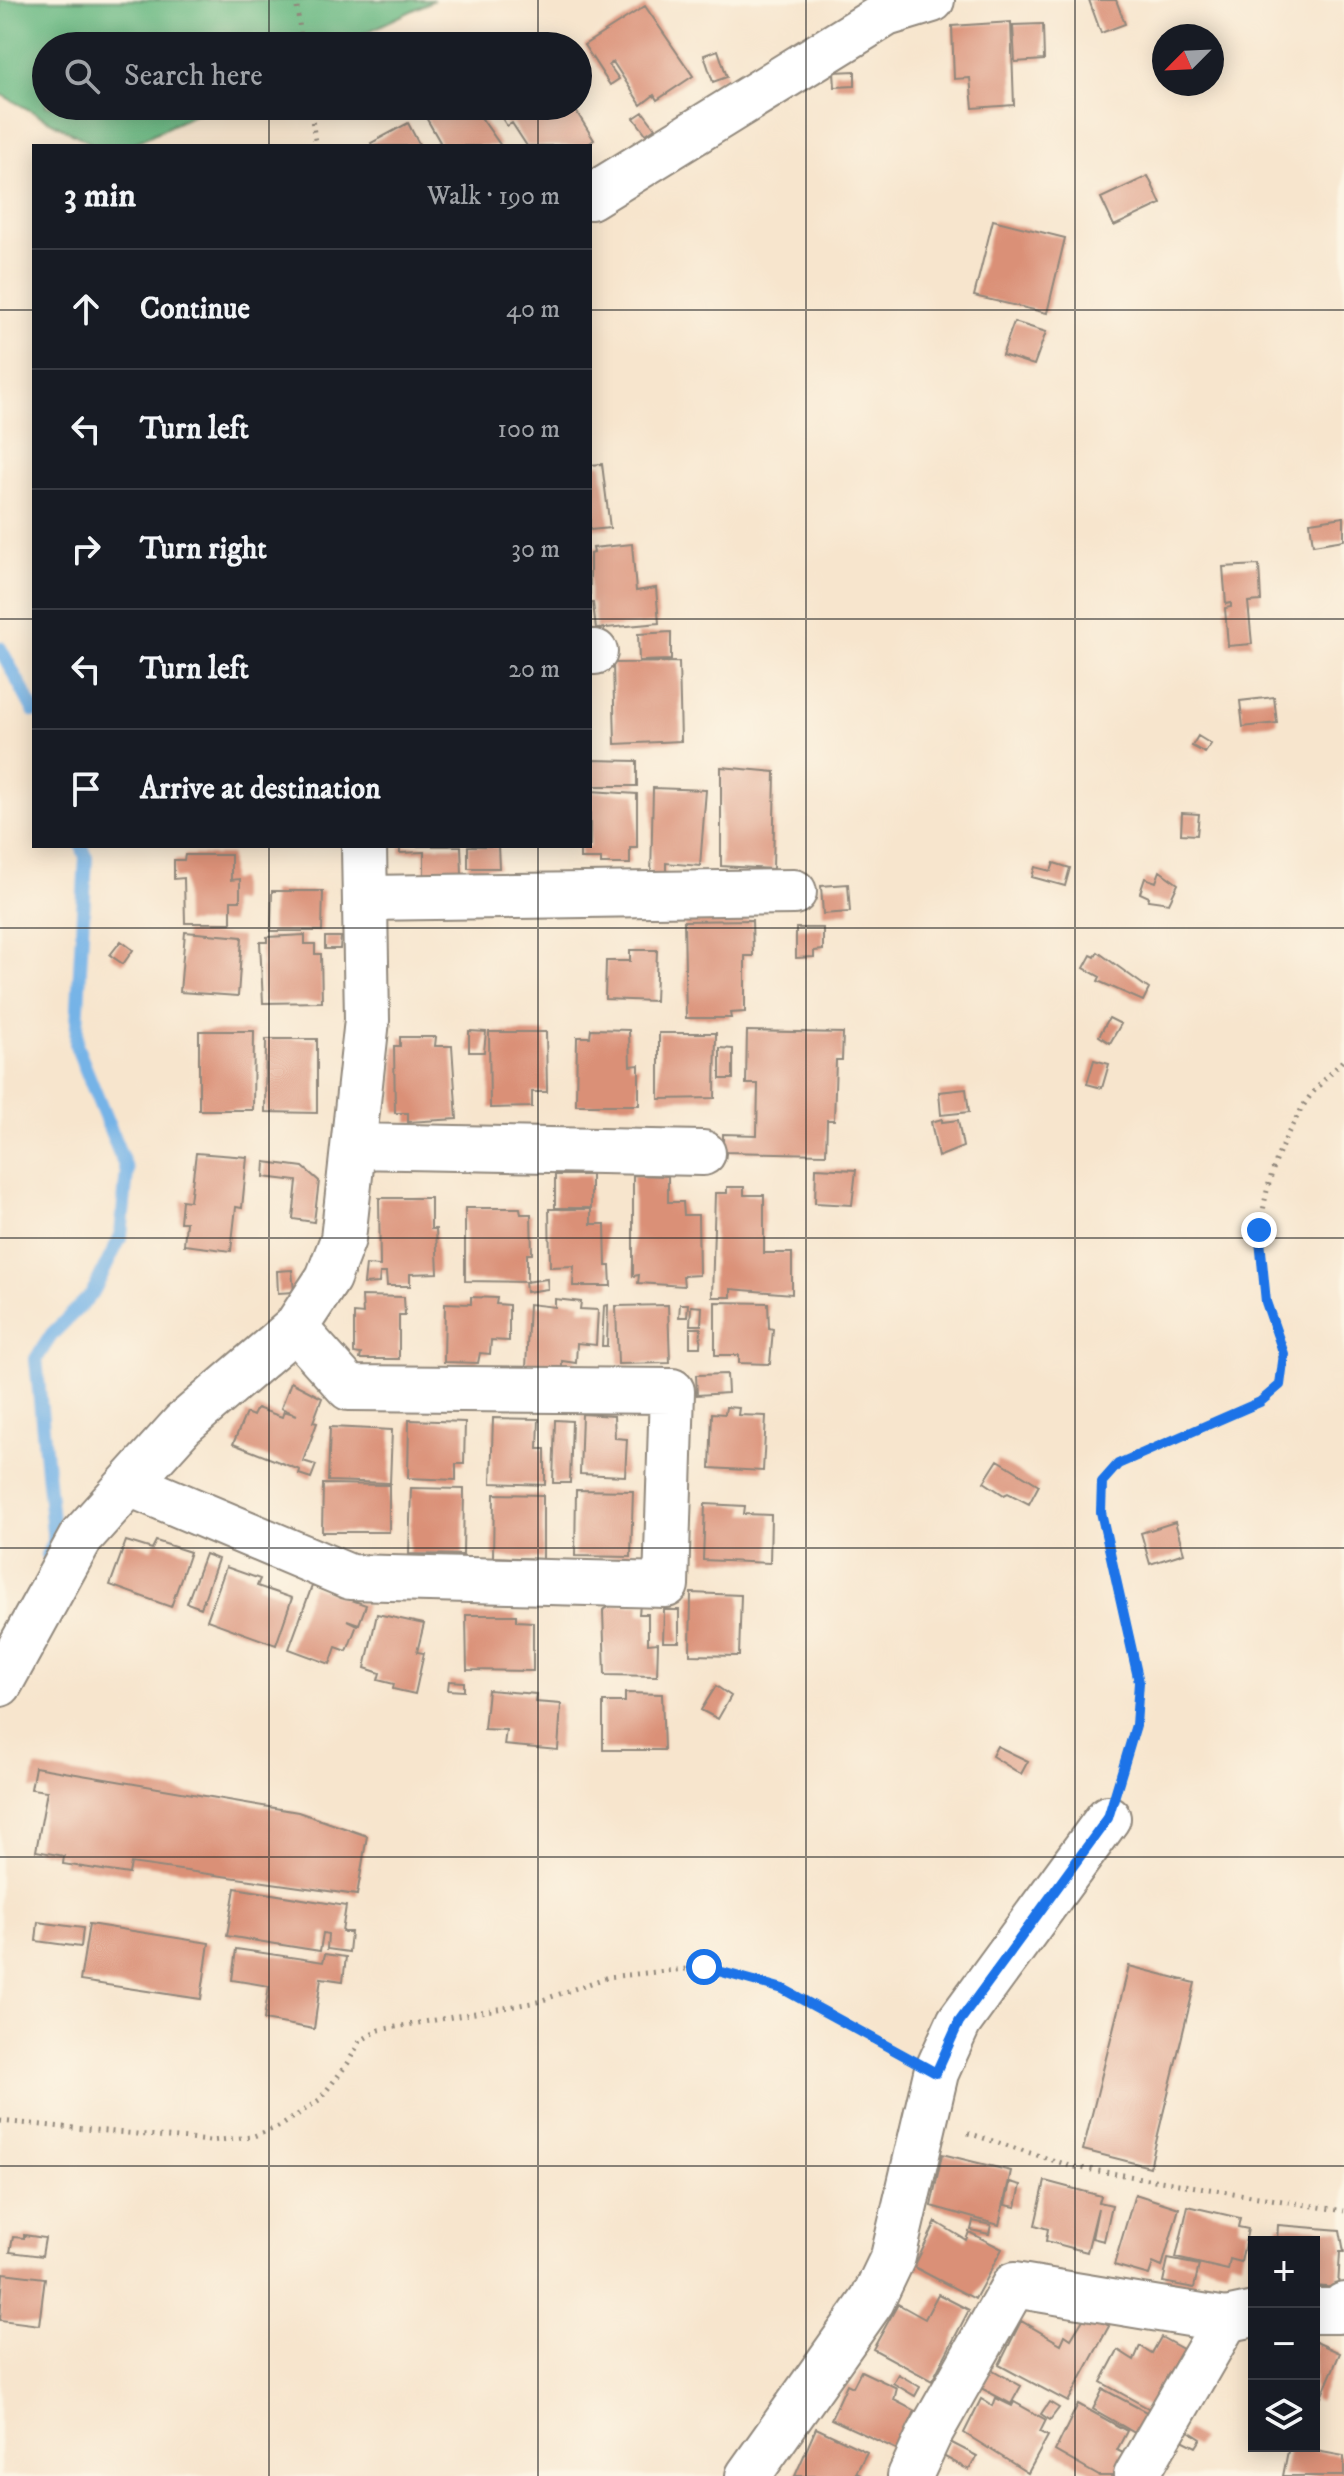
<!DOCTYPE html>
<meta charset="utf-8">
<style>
:root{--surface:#171b24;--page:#242831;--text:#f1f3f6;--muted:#9ea1a6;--line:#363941}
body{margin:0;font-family:"IM FELL DW Pica",serif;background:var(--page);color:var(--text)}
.controls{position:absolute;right:24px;bottom:24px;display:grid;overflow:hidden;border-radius:0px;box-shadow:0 4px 20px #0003}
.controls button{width:72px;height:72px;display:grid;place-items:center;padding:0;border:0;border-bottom:2px solid var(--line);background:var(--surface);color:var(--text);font:40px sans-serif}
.compass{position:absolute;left:1152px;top:24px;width:72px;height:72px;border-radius:50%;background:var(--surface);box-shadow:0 4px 20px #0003;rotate:246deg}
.stop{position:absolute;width:24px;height:24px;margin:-18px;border:6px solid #1a73e8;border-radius:50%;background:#fff}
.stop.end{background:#1a73e8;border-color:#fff;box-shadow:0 2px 8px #0008}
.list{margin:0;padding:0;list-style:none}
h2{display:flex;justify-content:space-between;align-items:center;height:104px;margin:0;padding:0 32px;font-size:34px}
h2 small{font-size:26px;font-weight:400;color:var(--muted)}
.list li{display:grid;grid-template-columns:52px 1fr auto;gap:24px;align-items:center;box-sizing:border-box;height:120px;padding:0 32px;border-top:2px solid var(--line)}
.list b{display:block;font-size:30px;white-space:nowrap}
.list em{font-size:26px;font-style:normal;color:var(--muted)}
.icon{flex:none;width:44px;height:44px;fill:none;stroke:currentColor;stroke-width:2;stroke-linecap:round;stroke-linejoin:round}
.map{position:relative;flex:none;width:1344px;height:2476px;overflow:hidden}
.search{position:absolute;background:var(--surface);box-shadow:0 4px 20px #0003;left:32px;top:32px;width:560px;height:88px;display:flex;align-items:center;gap:20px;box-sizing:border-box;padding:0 28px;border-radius:44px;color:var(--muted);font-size:30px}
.panel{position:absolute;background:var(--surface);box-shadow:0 4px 20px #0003;left:32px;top:144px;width:560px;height:704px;border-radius:0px}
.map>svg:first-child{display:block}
.forest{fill:#6bb983;stroke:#4b7257;stroke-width:2}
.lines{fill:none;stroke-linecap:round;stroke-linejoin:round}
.stream{stroke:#74b3e7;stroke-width:14}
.building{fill:#da9077}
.minor-casing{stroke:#91887c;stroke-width:48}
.path{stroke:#91887c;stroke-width:5;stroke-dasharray:2 6;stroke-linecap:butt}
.minor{stroke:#fff;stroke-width:44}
.route{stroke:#1a73e8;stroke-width:10}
.grid{fill:none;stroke:#2b2b2b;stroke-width:2;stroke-opacity:0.55}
</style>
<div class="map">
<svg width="1344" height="2476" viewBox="0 0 1344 2476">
<rect width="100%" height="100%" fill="#fcf5e5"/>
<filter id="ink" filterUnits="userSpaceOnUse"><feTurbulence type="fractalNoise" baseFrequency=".0125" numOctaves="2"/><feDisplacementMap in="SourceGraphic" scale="16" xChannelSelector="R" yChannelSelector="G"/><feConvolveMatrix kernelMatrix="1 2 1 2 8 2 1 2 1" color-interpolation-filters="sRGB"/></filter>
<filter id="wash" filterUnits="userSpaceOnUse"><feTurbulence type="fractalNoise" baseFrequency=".006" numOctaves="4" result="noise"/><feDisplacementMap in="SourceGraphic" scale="32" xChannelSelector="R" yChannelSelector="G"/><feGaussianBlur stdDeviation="1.8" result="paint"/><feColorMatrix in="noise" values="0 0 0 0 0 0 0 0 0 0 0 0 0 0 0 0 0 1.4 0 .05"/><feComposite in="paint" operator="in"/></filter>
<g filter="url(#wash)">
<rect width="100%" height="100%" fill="#f7e5cd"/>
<!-- forest -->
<path class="forest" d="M0,0H434L338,46H46V106H212L128,146H96L0,94Z"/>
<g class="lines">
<!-- stream -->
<path class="stream" d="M0,648L34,711
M47,1555L54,1542L36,1359L52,1334L92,1294L121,1236L127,1171L76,1045L86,857L82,846"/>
</g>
<g id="blocks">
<!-- building -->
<path class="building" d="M1089,0H1116L1125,24L1101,33Z
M645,6L693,76L657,100L654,95L641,105L613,62L609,65L619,79L610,85L584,45Z
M1011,22L1014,105L973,108L970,78L954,79L952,26Z
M1043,24L1044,60L1015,62L1013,25Z
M718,50L727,77L713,82L704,55Z
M855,71V86L835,87L834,72Z
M438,106H473L501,146H433L440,142L424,114Z
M494,106H563L566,110L573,106L594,140L585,146H527L512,123L507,126Z
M643,112L655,128L646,134L634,118Z
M408,123L420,146H373L371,143Z
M1148,176L1161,204L1114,226L1101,198Z
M993,220L1065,238L1047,313L974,296Z
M1014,322L1046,332L1034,365L1002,355Z
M602,464L610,528L590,530V465Z
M1344,517V540L1313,545L1310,522Z
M632,544L636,591L656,588L659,623L596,629L593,603H590V554L594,553L593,548Z
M1259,565L1261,601L1248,602L1252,644L1228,646L1225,608L1231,607V603L1226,604L1223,567Z
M671,632V660L639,661L638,634Z
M679,662L681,741L615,744L613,663Z
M1274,697L1277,723L1243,727L1240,701Z
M1198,736L1211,744L1205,753L1192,746Z
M590,760L637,761V786H590Z
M721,767L775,772L773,869L721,866Z
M653,788L706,790L700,866L666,863V879L651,878Z
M590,791L637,794V848H630V864H601V859H580V846H590Z
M1182,813L1199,814L1197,835L1181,834Z
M400,846H461L462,874L424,876V852L400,853Z
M468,846H498L499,868H468Z
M185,855H231V880L240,879V901H231V923H185L184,878L174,879V860H184Z
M1054,863L1070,868L1065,886L1032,877L1035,867L1051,871Z
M1160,871L1178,884L1169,903L1148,900L1149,897L1140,893L1145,878L1156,882Z
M848,884L850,912L823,914L821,886Z
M272,891H323L322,931H271Z
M752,920L753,956H745V1012L730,1013L731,1018H686L684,921Z
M796,928H823V950L814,951V957L796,958Z
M185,932L242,937L238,996L180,992Z
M305,935V944H315V954H321L322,1002L263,1003L260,942H267V937Z
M325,937H341L340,949H325Z
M121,941L133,950L123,964L110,955Z
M630,950H657L655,1001L605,999L606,961H630Z
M1098,952L1149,989L1143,1001L1098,981L1100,977L1084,968L1091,955L1095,957Z
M1109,1018L1121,1024L1110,1043L1099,1036Z
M591,1029L629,1030L630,1066L639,1065V1105H576L577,1037H590Z
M199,1031H254L253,1110H199Z
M469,1031L486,1032L484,1052H469Z
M747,1031L843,1033L842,1060H836L834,1120H827L826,1154L723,1152V1134L757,1135L758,1084H746Z
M489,1032H546L547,1092H532V1107L490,1108Z
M659,1033H716L715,1098L659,1099Z
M400,1037H436L435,1046H452L457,1119L408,1122V1113H395L394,1046H400Z
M266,1039H317V1113L265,1112Z
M720,1048L733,1049V1079H720Z
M1094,1060L1109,1064L1102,1088L1087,1084Z
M966,1089L969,1112L941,1115L939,1092Z
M942,1119V1122L958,1120L963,1147L938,1157L931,1122Z
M196,1153L247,1157L242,1208L236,1207L231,1251L184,1245L186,1222H180L182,1200L190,1201Z
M265,1162L303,1167L319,1181L314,1222L293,1219L297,1181L264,1177Z
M816,1168L856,1170L852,1205L815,1203Z
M555,1175H591V1208H555Z
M633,1175L668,1176V1202H683L684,1215H698L699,1275L683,1276L684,1286L638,1283L639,1275L633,1276Z
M727,1187H744V1195H764V1253H792V1294L731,1289V1297H712L715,1193H727Z
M379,1198H431V1229H436L438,1273L410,1274V1286H387L386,1273H380L379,1283L364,1284L366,1265L380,1266Z
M465,1208H520L521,1214H531L532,1254H527V1282L465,1281Z
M549,1209H591V1224H605L606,1266H610L611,1286H573L574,1266L550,1267Z
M292,1270L294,1292L278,1293L277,1271Z
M547,1279L548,1289L526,1292L525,1282Z
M362,1296L404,1297L405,1315H399V1359H360L361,1354L354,1353V1313L363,1314Z
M471,1297L497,1298L496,1304L509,1305V1341L491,1340L490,1354L480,1353L478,1363L444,1362L445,1303L471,1304Z
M555,1299L581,1302L580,1309L598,1310L596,1345L577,1343L576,1363L562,1361V1370L526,1369L529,1304L555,1307Z
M715,1302L768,1303L769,1328L773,1329L770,1364L739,1363V1355H715Z
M680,1304H688L687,1317H679Z
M608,1305L607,1346H602L604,1306Z
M668,1305L670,1363L618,1364L616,1306Z
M691,1306L702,1307L701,1325H690Z
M690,1328H701L700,1347H690Z
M727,1374L728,1393L697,1395L696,1375Z
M291,1382L322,1398L313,1422L317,1423L303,1461L316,1465L311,1478L299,1474L300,1470L233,1444L246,1413L253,1416L257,1408L282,1417L284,1411L297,1415L281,1408Z
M726,1407L739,1408L738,1415L766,1416L763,1471L710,1468L712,1413L725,1414Z
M582,1414L614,1416L615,1438L627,1439L625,1476L580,1474Z
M493,1418L539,1419L538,1449H545V1485L491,1483Z
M409,1420L465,1422L464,1464H456V1480L408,1478Z
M555,1420L572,1421L570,1483H553Z
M330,1427L392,1430L390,1483L328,1481Z
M998,1460L1039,1485L1029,1504L1008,1493L1004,1495L984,1482Z
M323,1484L389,1485V1532H322Z
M411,1488L464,1489L463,1555L409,1554Z
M576,1490L633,1491L631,1557L575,1556Z
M494,1494L543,1495V1559L493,1557Z
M705,1504L745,1506L744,1514L771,1515L770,1563L703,1560Z
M1175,1522L1184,1553L1150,1564L1141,1533Z
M126,1541L152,1549L156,1541L190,1552L171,1607L110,1585Z
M205,1554L218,1559L201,1608L187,1603Z
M226,1567L260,1579L257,1586L292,1598L276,1645L207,1620Z
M312,1586L366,1605L359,1624L347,1620L357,1625L347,1651L336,1647L330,1664L289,1649Z
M691,1593L741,1595L739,1656L690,1655Z
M614,1604L640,1605L639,1614H648V1644L658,1643L657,1676L605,1675L603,1610Z
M664,1610H679V1642H663Z
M377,1614L424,1624L417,1652L424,1653L415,1694L393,1689L394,1684L378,1680L380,1673L365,1668Z
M466,1615H516V1621L533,1622V1671L467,1670Z
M449,1681L464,1682V1691L448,1690Z
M716,1686L731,1696L718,1719L701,1710Z
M488,1690L536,1694L535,1702L561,1704L558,1750L504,1745L506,1730L484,1729Z
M625,1693L662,1694L664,1750H603V1702H625Z
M997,1746L1028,1761L1021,1774L992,1756Z
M35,1767L298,1812L367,1836L357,1895L131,1863L129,1874L63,1864L64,1856L36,1851L47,1791L31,1789Z
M235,1888L346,1906L342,1932H351L349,1952L327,1949L328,1934L323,1933L320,1951L227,1936Z
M38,1922L83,1928L81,1947L36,1941Z
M89,1924L209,1943L201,1999L80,1981Z
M236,1949L323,1962L325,1954L346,1957L343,1981L321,1978L314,2029L264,2020L269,1986L232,1980Z
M1129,1966L1195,1983L1150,2167L1083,2150Z
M942,2154L1011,2171L999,2225L931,2206Z
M1045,2181L1101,2196L1099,2202L1112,2205L1104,2241L1092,2238L1098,2208L1087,2252L1046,2241L1048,2229L1035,2225Z
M1010,2182L1021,2185L1016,2207L1005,2205Z
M1135,2194L1179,2208L1162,2267L1153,2263L1149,2275L1114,2265Z
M1188,2206L1240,2218L1238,2227L1248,2229L1241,2262L1230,2259L1228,2270L1176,2258Z
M973,2221L991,2225L989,2234L971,2230Z
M936,2222L966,2240L969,2232L1002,2249L975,2299L914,2267Z
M1278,2225L1340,2230L1344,2252H1340L1338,2288L1314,2286V2242H1277Z
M24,2235L45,2238L42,2256L10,2252L13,2237L24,2238Z
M1168,2259L1199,2265L1194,2288L1163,2282Z
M3,2273L45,2278L39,2325L0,2320Z
M938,2294L969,2310L932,2381L873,2349L898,2304L925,2319Z
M1087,2313L1109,2326L1068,2402L999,2365L1021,2321L1061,2344L1065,2335L1071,2339Z
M1161,2337L1188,2352L1155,2412L1101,2382L1118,2350L1134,2360L1140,2346L1152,2353Z
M1314,2341L1340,2353L1319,2402L1314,2399Z
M991,2369L1021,2386L1011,2404L981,2388Z
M861,2371L897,2388L894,2400L915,2411L898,2450L831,2419L847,2384L853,2387Z
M898,2374L920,2387L915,2396L893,2383Z
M1103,2389L1152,2415L1142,2437L1093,2409Z
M996,2398L1012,2406L1014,2402L1046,2420L1040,2432L1048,2436L1028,2473L964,2433L981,2399L993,2406Z
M1049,2402L1059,2408L1050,2420L1041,2414Z
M1078,2404L1127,2431L1117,2450L1129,2456L1118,2476H1099L1055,2451Z
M816,2428L867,2452L856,2473L863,2476H795Z
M1187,2430L1201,2439L1196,2447L1182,2440Z
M950,2442L977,2456L969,2470L943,2456Z
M1289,2446L1344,2456V2476H1283Z"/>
</g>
</g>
<g filter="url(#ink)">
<use href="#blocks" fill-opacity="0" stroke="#91887c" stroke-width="2"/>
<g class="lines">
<!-- minor casing -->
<g class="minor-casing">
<path id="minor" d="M590,197L886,14L932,0
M590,652H595
M367,898L794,892
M354,1146L703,1153
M132,1485L350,1577L666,1585L672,1391L349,1388L295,1328
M0,1684L81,1537L183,1424L295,1328L328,1278L343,1239L367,1020L364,846
M1314,2311H1338L1344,2305
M748,2476L872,2301L893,2257L936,2073L959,2022L1108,1818
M910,2476L929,2435L1014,2285L1226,2320L1254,2314
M1136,2476L1226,2320"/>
</g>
<!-- path -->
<path class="path" d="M296,0L302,46
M310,106L316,146
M1120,1779L1136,1725L1139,1682L1101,1512L1102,1482L1118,1464L1260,1402L1280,1385C1285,1344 1275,1340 1267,1303C1251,1234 1265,1169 1301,1110C1311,1091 1330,1075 1344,1059
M0,2121L210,2141L251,2137L281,2126L319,2100L348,2063L360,2041L379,2030L537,2002L608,1977L704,1967L783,1989L897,2051
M968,2133L1074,2167L1344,2211"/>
<!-- minor -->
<use href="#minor" class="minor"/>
</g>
</g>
<g class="lines" filter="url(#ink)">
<!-- route -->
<path class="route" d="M704,1967L783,1989L936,2073L959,2022L1108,1818L1136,1725L1139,1682L1101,1512L1102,1482L1118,1464L1260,1402L1280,1385L1284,1354L1266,1302L1259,1230"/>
</g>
<!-- grid -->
<path class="grid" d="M269,0V46M538,0V46M806,0V2476M1075,0V2476M269,106V146M538,106V146M0,310H34M590,310H1344M0,619H34M590,619H1344M269,846V2476M538,846V2476M0,928H1344M0,1238H1344M0,1548H1344M0,1857H1344M0,2166H1344"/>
</svg>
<div class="controls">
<button>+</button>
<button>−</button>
<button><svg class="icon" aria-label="layers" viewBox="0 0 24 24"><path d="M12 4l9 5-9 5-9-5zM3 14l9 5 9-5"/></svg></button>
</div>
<svg class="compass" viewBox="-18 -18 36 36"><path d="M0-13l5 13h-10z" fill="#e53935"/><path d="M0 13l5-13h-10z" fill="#9ea1a6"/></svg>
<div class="stop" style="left:704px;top:1967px"></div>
<div class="stop end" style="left:1259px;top:1230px"></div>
<div class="search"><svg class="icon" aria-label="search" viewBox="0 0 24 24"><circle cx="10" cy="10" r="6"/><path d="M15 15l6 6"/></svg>Search here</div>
<section class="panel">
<h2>3 min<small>Walk · 190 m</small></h2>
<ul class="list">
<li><svg class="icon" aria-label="ahead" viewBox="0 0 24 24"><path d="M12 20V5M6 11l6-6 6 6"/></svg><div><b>Continue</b></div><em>40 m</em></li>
<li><svg class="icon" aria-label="left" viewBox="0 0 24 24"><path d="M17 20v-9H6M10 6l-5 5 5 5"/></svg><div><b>Turn left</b></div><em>100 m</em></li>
<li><svg class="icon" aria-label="right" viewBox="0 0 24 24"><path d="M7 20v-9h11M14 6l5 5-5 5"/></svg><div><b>Turn right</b></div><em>30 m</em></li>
<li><svg class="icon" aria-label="left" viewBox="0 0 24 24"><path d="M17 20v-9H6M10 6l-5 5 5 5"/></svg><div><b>Turn left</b></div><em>20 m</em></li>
<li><svg class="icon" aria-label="arrive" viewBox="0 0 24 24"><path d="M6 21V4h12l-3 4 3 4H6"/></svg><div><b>Arrive at destination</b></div></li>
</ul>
</section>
</div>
